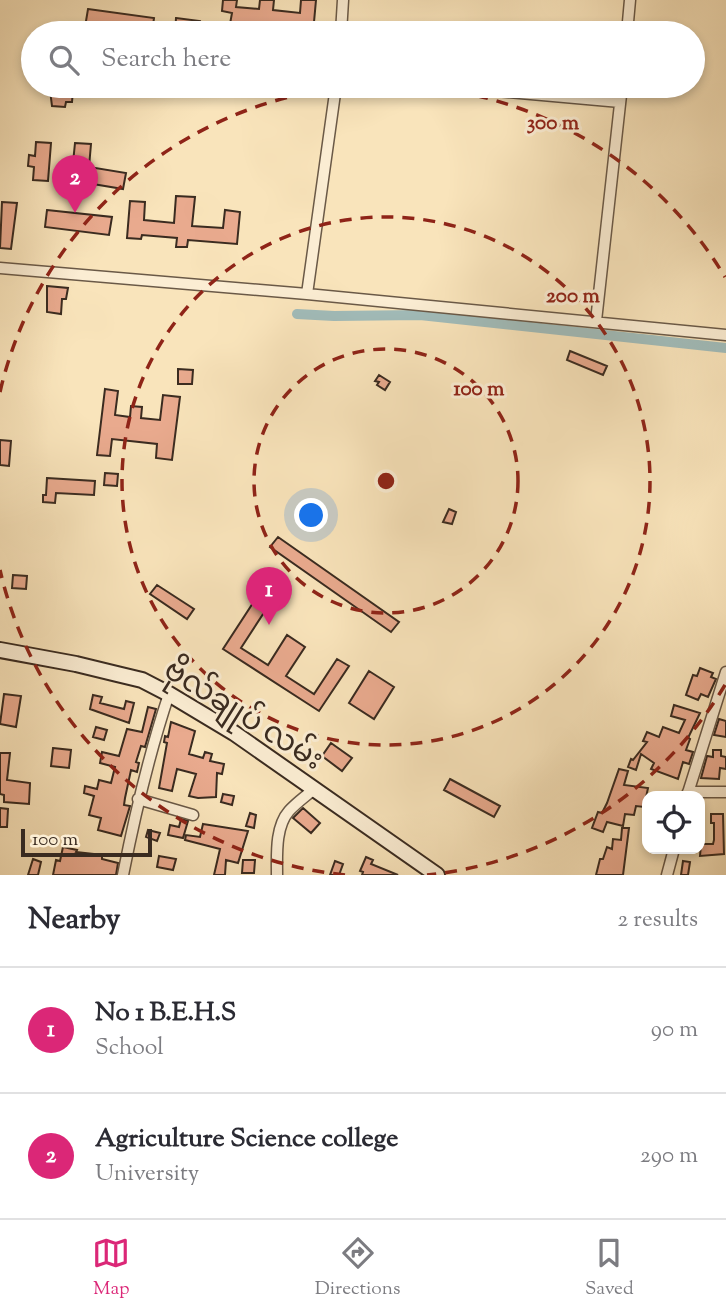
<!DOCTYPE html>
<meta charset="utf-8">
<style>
:root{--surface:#fff;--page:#f7f7f7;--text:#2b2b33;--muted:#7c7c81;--line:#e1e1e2;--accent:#db2777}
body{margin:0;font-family:"Sorts Mill Goudy","Noto Sans Myanmar",serif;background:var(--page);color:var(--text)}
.controls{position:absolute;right:21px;bottom:21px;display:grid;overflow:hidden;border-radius:14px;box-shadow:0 4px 10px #0003}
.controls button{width:63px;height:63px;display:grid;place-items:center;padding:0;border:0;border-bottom:2px solid var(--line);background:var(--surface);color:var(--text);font:35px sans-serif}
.scale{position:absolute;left:21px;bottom:18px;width:131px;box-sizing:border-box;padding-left:7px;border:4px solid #3a2b20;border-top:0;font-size:19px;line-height:24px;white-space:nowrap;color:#3a2b20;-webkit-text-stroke:5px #fbedd3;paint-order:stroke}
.you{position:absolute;left:312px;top:516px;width:24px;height:24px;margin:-18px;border:5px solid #fff;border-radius:50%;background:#1a73e8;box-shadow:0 0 0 10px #1a73e833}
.badge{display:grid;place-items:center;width:46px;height:46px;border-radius:50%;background:var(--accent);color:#fff;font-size:23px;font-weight:700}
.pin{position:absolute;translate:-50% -58px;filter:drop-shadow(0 2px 4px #0008)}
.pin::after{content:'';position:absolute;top:37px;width:24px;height:21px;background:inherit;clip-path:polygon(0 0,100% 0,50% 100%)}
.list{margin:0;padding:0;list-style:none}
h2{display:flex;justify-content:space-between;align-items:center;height:91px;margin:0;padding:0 28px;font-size:30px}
h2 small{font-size:23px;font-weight:400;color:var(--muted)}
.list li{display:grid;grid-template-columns:46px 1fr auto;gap:21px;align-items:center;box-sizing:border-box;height:126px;padding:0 28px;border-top:2px solid var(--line)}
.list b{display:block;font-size:26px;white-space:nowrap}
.list p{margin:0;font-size:23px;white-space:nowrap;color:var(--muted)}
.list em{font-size:23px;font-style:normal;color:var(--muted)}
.icon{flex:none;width:38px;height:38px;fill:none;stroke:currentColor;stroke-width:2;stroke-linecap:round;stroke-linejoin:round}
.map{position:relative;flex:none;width:726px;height:875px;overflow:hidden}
.search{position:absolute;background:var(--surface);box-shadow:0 4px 10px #0003;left:21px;right:21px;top:21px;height:77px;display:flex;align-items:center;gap:18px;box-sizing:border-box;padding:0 24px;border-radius:38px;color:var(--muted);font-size:26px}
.sheet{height:343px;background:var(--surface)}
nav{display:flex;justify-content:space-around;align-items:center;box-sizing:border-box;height:98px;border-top:2px solid var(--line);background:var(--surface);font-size:19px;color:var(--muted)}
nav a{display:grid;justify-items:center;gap:4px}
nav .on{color:var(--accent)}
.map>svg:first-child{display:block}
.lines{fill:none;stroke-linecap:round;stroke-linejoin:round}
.canal{stroke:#a1bcba;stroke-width:10}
.building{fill:#e9aa8e;stroke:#3a2b20;stroke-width:2}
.street-casing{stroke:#6a5947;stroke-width:13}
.secondary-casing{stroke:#3a2b20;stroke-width:18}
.street{stroke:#fbedd3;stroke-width:10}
.secondary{stroke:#fbedd3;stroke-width:14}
.ring{fill:none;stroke:#8f2418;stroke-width:3.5;stroke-dasharray:12 9}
.labels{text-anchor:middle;stroke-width:6;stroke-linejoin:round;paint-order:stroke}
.street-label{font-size:30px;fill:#3a2b20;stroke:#fbedd3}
.centre{fill:#8f2418;stroke:#fbedd3;stroke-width:3.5}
.ring-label{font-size:21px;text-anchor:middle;font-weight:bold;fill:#8f2418;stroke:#fbedd3;stroke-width:6;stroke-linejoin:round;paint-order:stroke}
</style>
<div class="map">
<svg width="726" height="875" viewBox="0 0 726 875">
<rect width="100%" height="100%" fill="#f9e4bb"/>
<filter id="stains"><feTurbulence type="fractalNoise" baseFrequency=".00286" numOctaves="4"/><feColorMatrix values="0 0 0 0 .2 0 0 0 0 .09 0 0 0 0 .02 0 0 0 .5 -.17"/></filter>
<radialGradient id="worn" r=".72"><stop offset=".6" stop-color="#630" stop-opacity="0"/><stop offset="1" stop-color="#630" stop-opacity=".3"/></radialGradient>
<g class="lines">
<!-- canal -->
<path class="canal" d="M297,314L334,316L420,315L726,348"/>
</g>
<!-- building -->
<path class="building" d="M223,0H237L236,7L259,9L260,0H274L273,10L300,13L301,0H316L313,33H297V29L230,24L232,13L222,11Z
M88,9L154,18L152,33H113L114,31L85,27Z
M176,18L200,21L199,33H175Z
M221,23L236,24L235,33H220Z
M54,86H67V90H73L72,102H66L65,107L52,106L50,90L54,91Z
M86,86H97L96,97L86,96Z
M36,142L51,143L48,181L33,180L34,167L28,166L29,155L35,156Z
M75,143L91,144L89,167L126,173L123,189L87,183H71Z
M176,196L195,197L192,226L223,228L225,210L240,212L237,244L188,240L187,247H176L177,238L142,235L141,239L127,238L130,201L145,202L144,220L174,223Z
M2,202L17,203L11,249L0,248Z
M47,210L112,217L109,235L45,227Z
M47,286L68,288L66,299H62L61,314L47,312Z
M570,351L607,366L603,375L567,360Z
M178,369L193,370L192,384H178Z
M379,375L390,382L385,390L377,385L379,382L375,381Z
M105,389L118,391L115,415L130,417L131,406L142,407L141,418L160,420L163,395L180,397L172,460L156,458L157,444L112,439L110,456L97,455Z
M0,440L11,441L9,466L0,465Z
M105,473L118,474L117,486L104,485Z
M47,478L95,481L94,495L56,493L55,503L43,502V495H46Z
M449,509L456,512L452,524L443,522Z
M278,537L399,622L391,632L270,547Z
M13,575L27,576L26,589L12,588Z
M157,585L194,609L187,619L150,594Z
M253,603L265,611L241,648L268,665L287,635L305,647L286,676L314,694L337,659L349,666L319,711L223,649Z
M700,668L713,673L711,677L716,679L708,697L701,694L698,700L686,695L693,675L697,676Z
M369,671L394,687L374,719L349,703Z
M4,694L21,696L16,727L0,724Z
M93,695L102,697L100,703L124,709L126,701L134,703L129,723L90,709Z
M674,705L700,713L688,738L690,739L686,750L693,752L689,764L683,762L678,779L651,769L654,763L641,754L636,770L628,767L631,759L633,760L647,742L643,741L647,732L659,737L663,727L679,733L685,720L671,716Z
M148,707L156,709L145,747L141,746L136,762L139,763L137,772L131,770L125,798L124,805L130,806L121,836L98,830L101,818L89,815L94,796L84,793L85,786L97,789L99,780L111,783L115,767L100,763L102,752L119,756L127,729L142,732Z
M719,719L726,721V737L714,735Z
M171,722L195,731L189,754L203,758L205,752L212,754L210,761L224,764L222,774L217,773L216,797L198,798L189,796L196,774L177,769L172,791L159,788L167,743L164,742L165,736L168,737Z
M96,727L107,730L104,740L93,737Z
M331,743L352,758L342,771L322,756Z
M53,748L71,750L69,768L51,766Z
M713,750H721V756L726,757V769L720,768L719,779L701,778L707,756L713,757Z
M0,753H10L7,780L30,783L29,804L4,802V795L0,794Z
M619,769L628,771L624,785L648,788L644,807L636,806L634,815L625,814L623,826L607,822L603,832L592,828L598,812L602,813L607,803Z
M450,779L500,806L494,817L444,790Z
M223,794L234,796L232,805L221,802Z
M0,808L8,809L7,827H0Z
M303,808L320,823L311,833L293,818Z
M250,813L256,815L254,828L246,826Z
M711,814H723L724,854L700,856L701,844H713L714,840V823H711Z
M181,819L188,821L183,838L168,835L170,825L179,827Z
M203,824L248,831L238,863L226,860L225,875H214L220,849L185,840L186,835L200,837Z
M622,828H629L623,875H596L600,859H603L607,847L612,849L613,839L621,840Z
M148,830L160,833L157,841L146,837Z
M63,847L77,850L76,852L102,855V859L118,863L116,875H53L56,860L60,861Z
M159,856L176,859L173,870L157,867Z
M366,857L373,860L371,864L398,875H362L363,872L360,871Z
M33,859L41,862L38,875H28Z
M243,860H255L254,873H242Z
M335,861L343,864L339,875H330Z
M683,861L690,862L688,875H681Z"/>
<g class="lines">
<!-- street casing -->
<g class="street-casing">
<path id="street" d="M341,33L343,0
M627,33L630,0
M439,86L620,102
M0,268L307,294L726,335
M307,294L336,86
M596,321L622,86
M688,792H726
M687,796L726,672
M138,799L193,815
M123,875C135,814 149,754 169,694
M277,875C277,855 275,827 289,811C296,803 306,796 314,789
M667,875L674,849"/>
</g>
<!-- secondary casing -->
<g class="secondary-casing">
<path id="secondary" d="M0,650L76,664L117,674L142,680L169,694L234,733L437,875"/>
</g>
<!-- street -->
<use href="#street" class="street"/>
<!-- secondary -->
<use href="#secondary" class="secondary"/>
</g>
<!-- distance rings -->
<g class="ring">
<circle cx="386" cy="481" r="132"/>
<circle cx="386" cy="481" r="264"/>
<path d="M725 685A396 396 0 0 1 427 875M345 875A396 396 0 0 1 0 570M0 392A396 396 0 0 1 358 86M414 86A396 396 0 0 1 725 277"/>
</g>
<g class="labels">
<!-- street labels -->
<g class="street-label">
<text transform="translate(244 714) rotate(32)" y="10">ဗိုလ်ချုပ် လမ်း</text>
</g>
</g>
<circle cx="386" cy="481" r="10" class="centre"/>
<g class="ring-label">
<text x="553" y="129">300 m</text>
<text x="573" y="302">200 m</text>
<text x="479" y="395">100 m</text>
</g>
<rect width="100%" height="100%" filter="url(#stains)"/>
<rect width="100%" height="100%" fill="url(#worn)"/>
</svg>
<div class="controls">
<button><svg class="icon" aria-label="locate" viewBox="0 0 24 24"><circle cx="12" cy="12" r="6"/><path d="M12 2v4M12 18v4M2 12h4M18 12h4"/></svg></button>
</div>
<div class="scale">100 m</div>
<div class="you"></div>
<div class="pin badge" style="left:269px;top:625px">1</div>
<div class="pin badge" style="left:75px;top:213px">2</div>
<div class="search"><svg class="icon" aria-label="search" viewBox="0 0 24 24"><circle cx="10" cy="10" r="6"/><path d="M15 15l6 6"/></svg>Search here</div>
</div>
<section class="sheet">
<h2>Nearby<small>2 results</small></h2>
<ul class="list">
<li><span class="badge">1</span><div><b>No 1 B.E.H.S</b><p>School</p></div><em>90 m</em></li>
<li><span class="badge">2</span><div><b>Agriculture Science college</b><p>University</p></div><em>290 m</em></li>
</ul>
</section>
<nav>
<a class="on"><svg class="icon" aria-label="map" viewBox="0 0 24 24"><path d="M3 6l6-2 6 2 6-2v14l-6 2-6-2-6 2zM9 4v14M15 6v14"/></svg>Map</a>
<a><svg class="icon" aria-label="directions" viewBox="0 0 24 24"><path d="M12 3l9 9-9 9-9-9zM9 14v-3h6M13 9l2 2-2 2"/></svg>Directions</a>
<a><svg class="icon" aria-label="saved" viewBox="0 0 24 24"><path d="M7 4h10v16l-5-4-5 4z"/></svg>Saved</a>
</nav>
